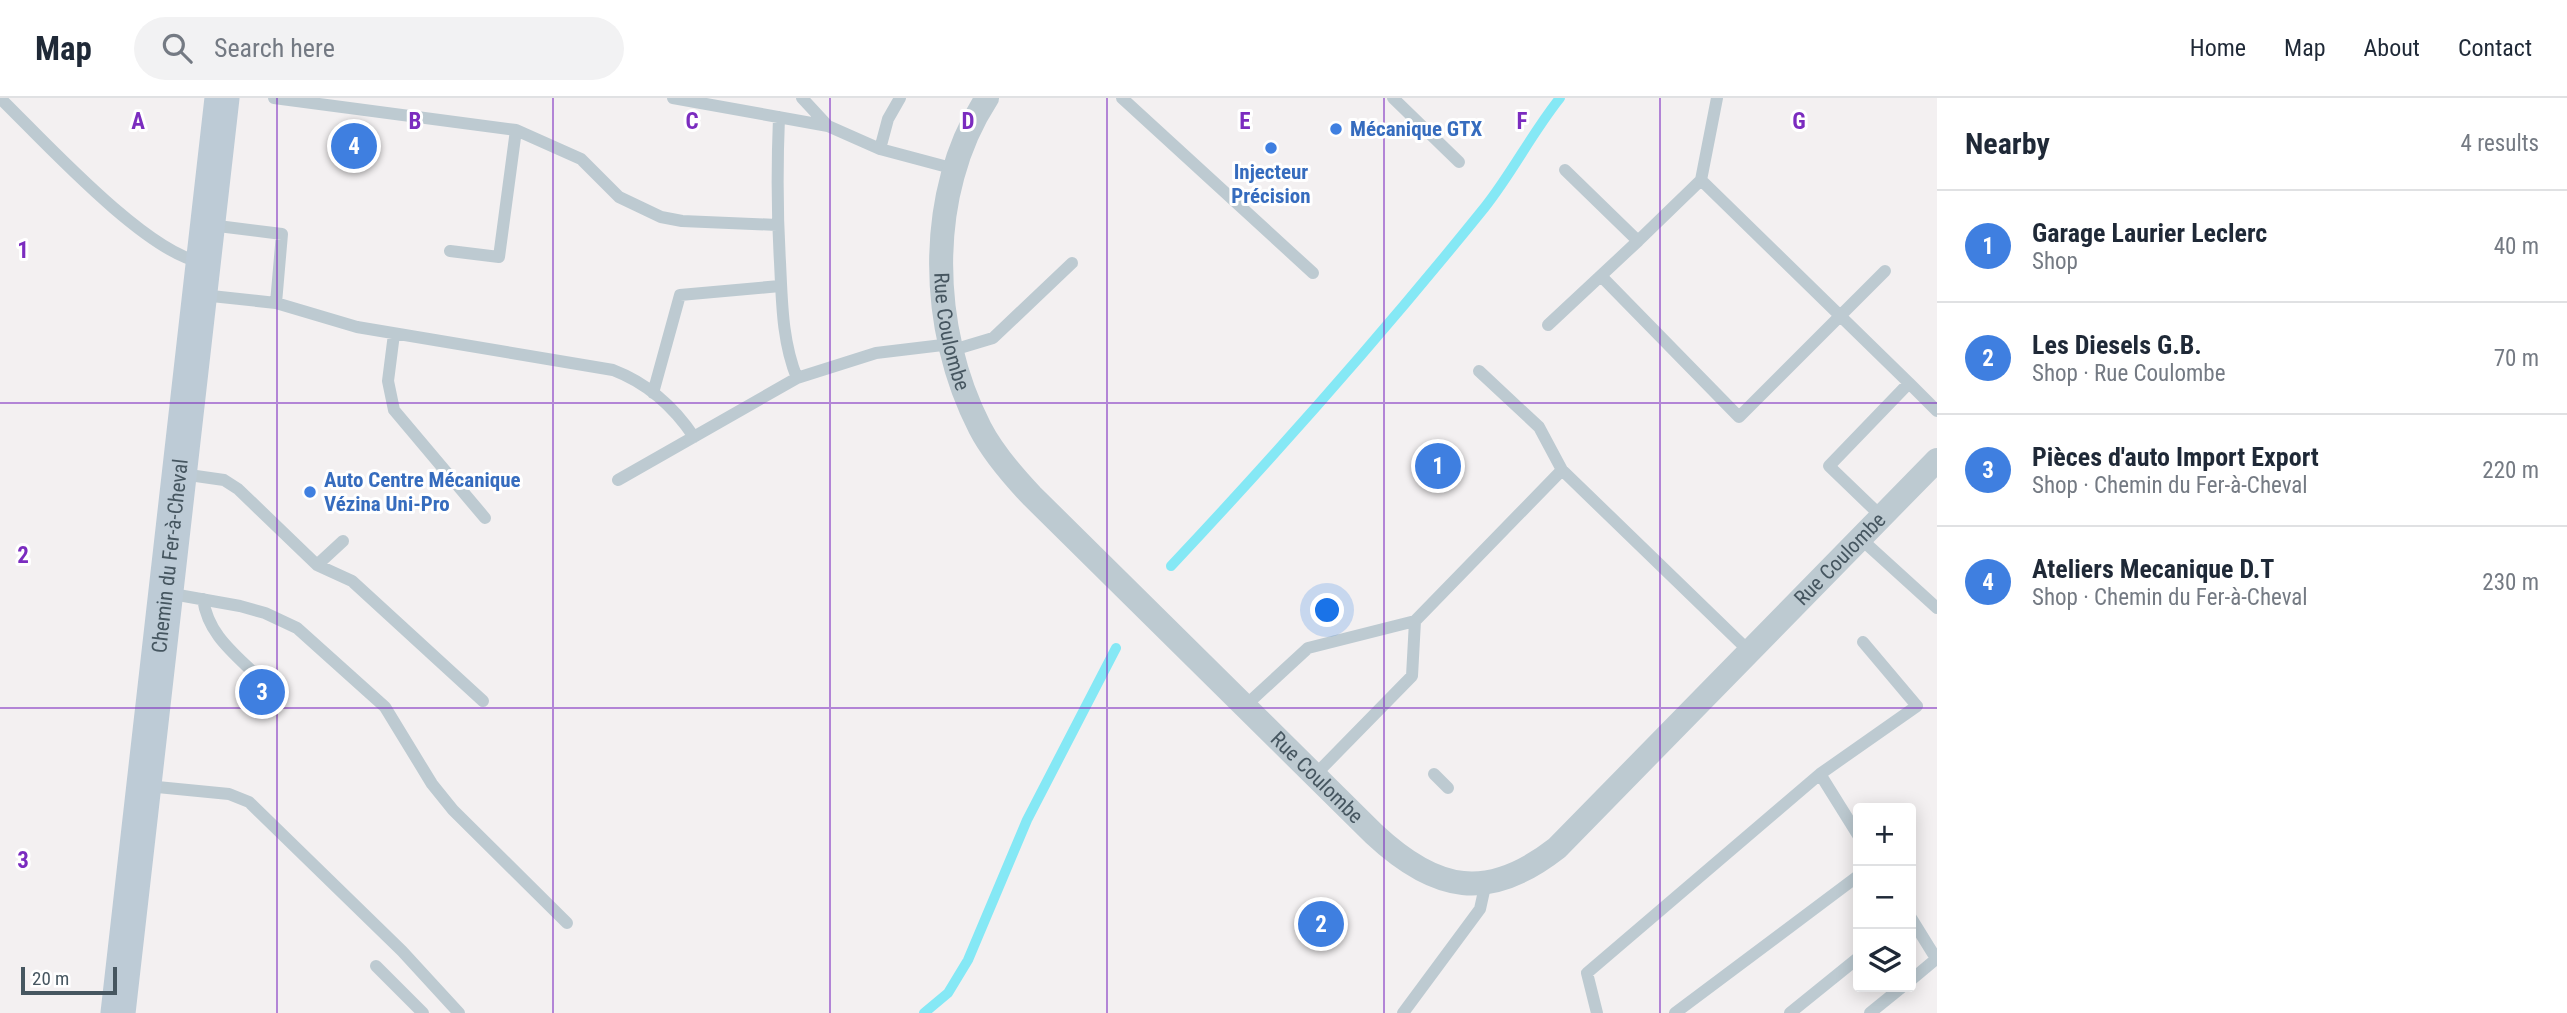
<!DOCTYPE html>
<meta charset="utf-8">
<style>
:root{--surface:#fff;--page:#f2f2f3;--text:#1f2937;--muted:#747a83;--line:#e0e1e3;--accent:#0886f6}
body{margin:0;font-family:"Roboto Condensed",sans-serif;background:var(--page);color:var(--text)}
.controls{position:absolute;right:21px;bottom:21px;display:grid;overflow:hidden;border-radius:7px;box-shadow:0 4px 18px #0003}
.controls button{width:63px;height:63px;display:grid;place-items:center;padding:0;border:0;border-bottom:2px solid var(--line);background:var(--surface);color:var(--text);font:35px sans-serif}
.scale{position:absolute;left:21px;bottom:18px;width:96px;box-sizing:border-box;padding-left:7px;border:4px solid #465660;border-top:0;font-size:19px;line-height:24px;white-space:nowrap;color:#465660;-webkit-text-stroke:5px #fff;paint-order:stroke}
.you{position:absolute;left:1328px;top:513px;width:24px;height:24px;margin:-18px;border:5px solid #fff;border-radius:50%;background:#1a73e8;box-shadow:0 0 0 10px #1a73e833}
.badge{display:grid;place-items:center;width:46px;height:46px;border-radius:50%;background:var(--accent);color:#fff;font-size:23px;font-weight:700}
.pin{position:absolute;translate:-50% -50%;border:4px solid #fff;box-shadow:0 2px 7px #0006}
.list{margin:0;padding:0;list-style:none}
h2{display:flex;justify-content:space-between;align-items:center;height:91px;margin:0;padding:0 28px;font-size:30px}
h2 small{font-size:23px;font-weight:400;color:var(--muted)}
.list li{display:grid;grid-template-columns:46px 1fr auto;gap:21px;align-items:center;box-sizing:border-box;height:112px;padding:0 28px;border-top:2px solid var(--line)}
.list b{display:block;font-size:26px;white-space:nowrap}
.list p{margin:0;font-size:23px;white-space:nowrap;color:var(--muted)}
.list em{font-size:23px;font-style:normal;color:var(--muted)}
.icon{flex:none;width:38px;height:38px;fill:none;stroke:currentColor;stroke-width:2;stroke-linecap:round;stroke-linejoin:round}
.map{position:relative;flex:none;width:1937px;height:915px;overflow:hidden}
header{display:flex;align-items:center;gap:42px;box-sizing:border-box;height:98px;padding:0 35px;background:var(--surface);border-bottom:2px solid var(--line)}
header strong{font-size:33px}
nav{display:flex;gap:38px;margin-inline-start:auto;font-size:24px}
.search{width:490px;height:63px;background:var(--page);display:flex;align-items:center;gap:18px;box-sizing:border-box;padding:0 24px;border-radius:38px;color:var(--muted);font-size:26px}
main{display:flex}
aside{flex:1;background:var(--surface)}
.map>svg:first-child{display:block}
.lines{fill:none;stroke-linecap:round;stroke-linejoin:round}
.stream{stroke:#85e8f5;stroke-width:10}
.lane{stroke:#bdcad1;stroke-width:12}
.street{stroke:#bdcad1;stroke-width:24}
.secondary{stroke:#bdcbd6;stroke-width:35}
.grid{fill:none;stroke:#7b2cbf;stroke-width:2;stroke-opacity:0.55}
.shop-dot{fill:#3f7fe0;stroke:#fff;stroke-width:2.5}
.labels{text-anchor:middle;stroke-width:6;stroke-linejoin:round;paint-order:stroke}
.shop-label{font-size:21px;font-weight:bold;fill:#366cbe;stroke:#fff;text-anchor:start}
.street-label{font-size:21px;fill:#465660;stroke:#fff}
.grid-label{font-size:23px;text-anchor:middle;font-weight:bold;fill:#7b2cbf;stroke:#fff;stroke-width:6;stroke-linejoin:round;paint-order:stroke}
</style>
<header>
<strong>Map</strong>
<div class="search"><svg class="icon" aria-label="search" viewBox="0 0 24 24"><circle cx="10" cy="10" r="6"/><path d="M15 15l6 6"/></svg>Search here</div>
<nav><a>Home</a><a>Map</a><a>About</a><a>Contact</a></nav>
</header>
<main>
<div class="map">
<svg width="1937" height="915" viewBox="0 0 1937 915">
<rect width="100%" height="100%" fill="#f3f0f1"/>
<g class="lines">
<!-- stream -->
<path class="stream" d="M1171,468C1280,352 1385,233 1485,109C1512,75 1532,35 1560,0
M924,915L948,895L968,862L1027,722L1116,550"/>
<!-- lane -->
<path class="lane" d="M0,0C43,42 146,155 201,164
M274,0L516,32L499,159L450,153
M673,0L828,28L880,51
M802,0L828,28
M900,0L888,21L880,51L955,71
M1122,0L1313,175
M1393,0L1459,64
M1717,0L1701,82L1909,285
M779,19C777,68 777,115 780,164C782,204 782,243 797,280
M516,32L581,61L619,99L661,119L682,123L777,127
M1565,72L1638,143L1701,82
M1601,178L1739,319L1885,173
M202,197L276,205L282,136L210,127
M276,205L357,229L613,272C647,285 674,309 694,339
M1548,227L1638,143
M394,236L388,283L394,312L485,420
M953,252L993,240L1072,165
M1479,273L1539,329L1562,372
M653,295L680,197L780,188
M182,376L224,382L238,391L317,467L352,483L483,603
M618,382L797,280L876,255L951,246
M1882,419L1829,368L1909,285L1937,313
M1861,441L1937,510
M317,467L343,443
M167,495L240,508L265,515L297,530L385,609L432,686L453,712L567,825
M203,501C208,537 235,556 259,580
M1245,608L1308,550L1415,523L1562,372L1750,554
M1434,676L1448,690
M1820,676L1917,608L1863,544
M1315,677L1412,578L1415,523
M147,688L229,696L249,704L402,853L459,915
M1911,820L1937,862
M376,868L423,915
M1911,882L1936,861
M1403,915L1480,811L1486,784
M1597,915L1587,875L1820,676L1858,737
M1675,915L1858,778
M1790,915L1858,860
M1870,915L1902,889"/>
<!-- street -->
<path class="street" id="s1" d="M987,0C925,95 929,231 980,330C993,355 1012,377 1032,398L1374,736C1436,794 1488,804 1557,750L1937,362"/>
<!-- secondary -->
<path class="secondary" id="s2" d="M118,915L222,0"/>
</g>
<!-- grid -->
<path class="grid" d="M277,0V915M553,0V915M830,0V915M1107,0V915M1384,0V915M1660,0V915M0,305H1937M0,610H1937"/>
<!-- markers -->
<g class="shop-dot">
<circle cx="1336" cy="31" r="7"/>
<circle cx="1271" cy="50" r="7"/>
<circle cx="310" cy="394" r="7"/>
</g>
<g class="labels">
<!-- shop labels -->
<g class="shop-label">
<text x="1350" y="38">Mécanique GTX</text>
<text x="1271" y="81" text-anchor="middle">Injecteur<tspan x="1271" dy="24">Précision</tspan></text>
<text x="324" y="389">Auto Centre Mécanique<tspan x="324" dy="24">Vézina Uni-Pro</tspan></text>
</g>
<!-- street labels -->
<g class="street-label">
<text dy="7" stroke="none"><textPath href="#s1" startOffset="243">Rue Coulombe</textPath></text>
<text dy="7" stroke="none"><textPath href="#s2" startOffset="460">Chemin du Fer-à-Cheval</textPath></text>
<text dy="7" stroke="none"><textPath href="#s1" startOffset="1522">Rue Coulombe</textPath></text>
<text dy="7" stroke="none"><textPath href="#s1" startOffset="831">Rue Coulombe</textPath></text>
</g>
</g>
<g class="grid-label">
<text x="138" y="31">A</text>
<text x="415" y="31">B</text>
<text x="692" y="31">C</text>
<text x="968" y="31">D</text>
<text x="1245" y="31">E</text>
<text x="1522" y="31">F</text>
<text x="1799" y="31">G</text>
<text x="23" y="160">1</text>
<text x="23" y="465">2</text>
<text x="23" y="770">3</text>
</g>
</svg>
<div class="controls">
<button>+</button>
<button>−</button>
<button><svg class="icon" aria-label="layers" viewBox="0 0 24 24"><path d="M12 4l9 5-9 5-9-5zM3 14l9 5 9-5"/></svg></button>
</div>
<div class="scale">20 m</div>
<div class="you"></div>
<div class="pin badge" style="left:1438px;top:368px;background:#3f7fe0">1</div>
<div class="pin badge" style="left:1321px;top:826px;background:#3f7fe0">2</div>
<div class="pin badge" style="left:262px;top:594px;background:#3f7fe0">3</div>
<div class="pin badge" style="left:354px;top:48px;background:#3f7fe0">4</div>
</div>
<aside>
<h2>Nearby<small>4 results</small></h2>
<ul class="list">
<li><span class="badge" style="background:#3f7fe0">1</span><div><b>Garage Laurier Leclerc</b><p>Shop</p></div><em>40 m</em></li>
<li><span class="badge" style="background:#3f7fe0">2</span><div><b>Les Diesels G.B.</b><p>Shop · Rue Coulombe</p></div><em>70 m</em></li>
<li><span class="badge" style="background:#3f7fe0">3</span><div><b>Pièces d'auto Import Export</b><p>Shop · Chemin du Fer-à-Cheval</p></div><em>220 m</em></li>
<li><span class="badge" style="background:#3f7fe0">4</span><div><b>Ateliers Mecanique D.T</b><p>Shop · Chemin du Fer-à-Cheval</p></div><em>230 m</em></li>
</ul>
</aside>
</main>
